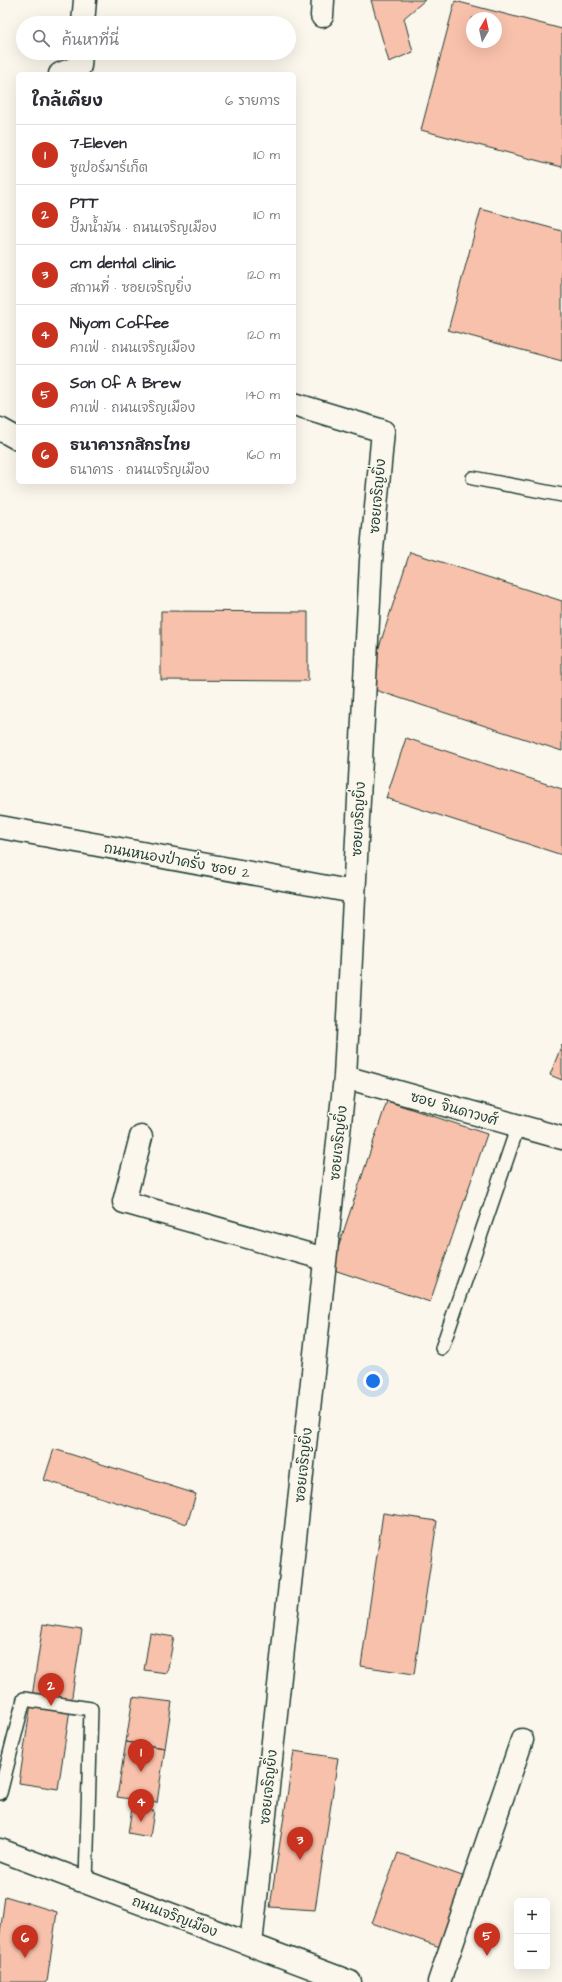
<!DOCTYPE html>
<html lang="th">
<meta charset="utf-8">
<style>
:root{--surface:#fff;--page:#f7f7f7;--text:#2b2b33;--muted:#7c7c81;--line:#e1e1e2;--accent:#c8321e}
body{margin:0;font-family:"Architects Daughter","Playpen Sans Thai",sans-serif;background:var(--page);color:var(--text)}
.controls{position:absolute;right:12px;bottom:12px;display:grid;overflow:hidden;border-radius:6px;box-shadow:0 4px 16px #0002}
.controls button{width:36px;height:36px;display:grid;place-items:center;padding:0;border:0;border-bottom:1px solid var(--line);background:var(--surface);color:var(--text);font:20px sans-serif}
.compass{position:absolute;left:466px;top:12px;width:36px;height:36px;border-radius:50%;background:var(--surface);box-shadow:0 4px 16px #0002;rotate:9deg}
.you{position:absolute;left:373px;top:1381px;width:14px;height:14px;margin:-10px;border:3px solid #fff;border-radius:50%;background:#1a73e8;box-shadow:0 0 0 6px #1a73e833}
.badge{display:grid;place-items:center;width:26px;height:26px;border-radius:50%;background:var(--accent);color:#fff;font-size:13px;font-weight:700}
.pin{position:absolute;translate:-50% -33px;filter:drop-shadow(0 1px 2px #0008)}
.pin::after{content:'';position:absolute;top:21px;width:14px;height:12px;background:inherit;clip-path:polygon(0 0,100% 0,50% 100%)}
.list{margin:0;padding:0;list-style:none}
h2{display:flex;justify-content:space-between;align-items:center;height:52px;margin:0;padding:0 16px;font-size:17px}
h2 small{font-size:13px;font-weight:400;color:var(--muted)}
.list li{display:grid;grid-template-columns:26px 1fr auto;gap:12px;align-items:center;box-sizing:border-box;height:60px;padding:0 16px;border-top:1px solid var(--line)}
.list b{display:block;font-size:15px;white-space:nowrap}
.list p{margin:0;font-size:13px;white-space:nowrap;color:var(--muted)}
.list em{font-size:13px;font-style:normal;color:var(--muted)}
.icon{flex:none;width:22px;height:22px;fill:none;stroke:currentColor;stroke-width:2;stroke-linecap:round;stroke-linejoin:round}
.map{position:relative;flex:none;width:562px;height:1982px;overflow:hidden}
.search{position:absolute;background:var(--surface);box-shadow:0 4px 16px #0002;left:16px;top:16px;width:280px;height:44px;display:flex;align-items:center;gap:10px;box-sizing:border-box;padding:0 14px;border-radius:22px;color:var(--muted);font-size:15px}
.panel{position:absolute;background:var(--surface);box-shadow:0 4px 16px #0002;left:16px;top:72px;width:280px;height:412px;border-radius:6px}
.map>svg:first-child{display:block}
.building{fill:#f8c1ab;stroke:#1f3d34;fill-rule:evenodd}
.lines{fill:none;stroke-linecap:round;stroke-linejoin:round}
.service-casing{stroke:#1f3d34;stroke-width:16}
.minor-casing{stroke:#1f3d34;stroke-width:25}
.secondary-casing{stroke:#1f3d34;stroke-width:25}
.service{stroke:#fbf7ec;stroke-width:13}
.minor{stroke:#fbf7ec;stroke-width:22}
.secondary{stroke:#fbf7ec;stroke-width:22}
.labels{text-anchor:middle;stroke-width:3;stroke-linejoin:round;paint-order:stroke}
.street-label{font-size:14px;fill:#1f3d34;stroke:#fbf7ec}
</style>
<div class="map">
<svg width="562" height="1982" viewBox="0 0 562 1982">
<rect width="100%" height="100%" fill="#fbf7ec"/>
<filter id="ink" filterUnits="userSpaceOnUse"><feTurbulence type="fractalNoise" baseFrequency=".025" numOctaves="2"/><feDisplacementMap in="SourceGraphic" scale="8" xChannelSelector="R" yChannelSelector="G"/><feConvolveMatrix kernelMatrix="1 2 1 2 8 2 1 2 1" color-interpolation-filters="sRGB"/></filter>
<g filter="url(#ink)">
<!-- building -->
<path class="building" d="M371,0H425L404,18L413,52L389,62Z
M455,1L562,29V167L421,130ZM472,18H496V42H472Z
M481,209L562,231V361L448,330Z
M410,552L562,601V751L366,687Z
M161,611L308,612V681L161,680Z
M406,738L562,789V855L386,798Z
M562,1044V1080L550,1075Z
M387,1101L487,1134L430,1302L331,1269Z
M54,1449L196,1494L187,1524L44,1480Z
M383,1513L437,1521L414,1674L361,1666Z
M43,1624L82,1630L58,1789L19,1783Z
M150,1633L174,1637L167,1673L144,1670Z
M133,1697L172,1702L165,1748L126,1742Z
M126,1742L165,1748L157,1803L117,1797Z
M294,1751L338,1758L315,1910L270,1907Z
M132,1808L154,1811L150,1837L128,1833Z
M398,1853L465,1877L440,1947L372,1923Z
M5,1896L57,1912L47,1982H0V1934Z"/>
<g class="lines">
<!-- service casing -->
<g class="service-casing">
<path id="service" d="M473,478L562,495
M442,1348L518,1126
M0,1793L24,1699L91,1709L86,1882"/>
</g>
<!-- minor casing -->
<g class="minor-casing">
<path id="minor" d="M322,16L323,0
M83,23L85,0
M60,74L80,66L81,53
M0,429L18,439
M0,827L354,892
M345,1077L562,1138
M141,1137L124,1202L325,1259
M251,1944L345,1077L371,561L383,431L294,404
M439,1982L522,1740"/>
</g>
<!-- secondary casing -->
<g class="secondary-casing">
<path id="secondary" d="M0,1850L350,1982"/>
</g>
<!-- service -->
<use href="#service" class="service"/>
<!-- minor -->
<use href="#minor" class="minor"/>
<!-- secondary -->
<use href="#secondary" class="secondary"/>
</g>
</g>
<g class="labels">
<!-- street labels -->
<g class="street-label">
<text transform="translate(377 496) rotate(-85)" y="5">ซอยเจริญยิ่ง</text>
<text transform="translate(358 819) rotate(-87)" y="5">ซอยเจริญยิ่ง</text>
<text transform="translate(177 860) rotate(10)" y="5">ถนนหนองป่าครั่ง ซอย 2</text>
<text transform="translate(454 1108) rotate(16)" y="5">ซอย จินดาวงศ์</text>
<text transform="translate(338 1143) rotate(-84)" y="5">ซอยเจริญยิ่ง</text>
<text transform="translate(303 1465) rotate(-84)" y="5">ซอยเจริญยิ่ง</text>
<text transform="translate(268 1787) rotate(-84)" y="5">ซอยเจริญยิ่ง</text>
<text transform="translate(175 1916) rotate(21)" y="5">ถนนเจริญเมือง</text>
</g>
</g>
</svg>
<div class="controls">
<button>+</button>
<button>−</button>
</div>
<svg class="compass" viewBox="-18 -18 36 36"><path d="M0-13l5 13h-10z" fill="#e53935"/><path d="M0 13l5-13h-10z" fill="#7c7c81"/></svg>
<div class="you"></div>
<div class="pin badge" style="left:141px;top:1772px">1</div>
<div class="pin badge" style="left:51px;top:1706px">2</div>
<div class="pin badge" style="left:300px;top:1860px">3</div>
<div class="pin badge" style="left:141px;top:1822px">4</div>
<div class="pin badge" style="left:487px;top:1956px">5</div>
<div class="pin badge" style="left:25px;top:1958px">6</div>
<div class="search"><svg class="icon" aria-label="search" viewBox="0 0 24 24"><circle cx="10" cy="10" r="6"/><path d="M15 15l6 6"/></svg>ค้นหาที่นี่</div>
<section class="panel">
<h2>ใกล้เคียง<small>6 รายการ</small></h2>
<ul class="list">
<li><span class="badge">1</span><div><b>7-Eleven</b><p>ซูเปอร์มาร์เก็ต</p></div><em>110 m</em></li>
<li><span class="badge">2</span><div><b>PTT</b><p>ปั๊มน้ำมัน · ถนนเจริญเมือง</p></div><em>110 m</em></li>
<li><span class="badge">3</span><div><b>cm dental clinic</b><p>สถานที่ · ซอยเจริญยิ่ง</p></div><em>120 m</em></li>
<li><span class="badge">4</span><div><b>Niyom Coffee</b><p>คาเฟ่ · ถนนเจริญเมือง</p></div><em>120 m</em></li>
<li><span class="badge">5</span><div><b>Son Of A Brew</b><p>คาเฟ่ · ถนนเจริญเมือง</p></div><em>140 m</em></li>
<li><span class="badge">6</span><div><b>ธนาคารกสิกรไทย</b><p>ธนาคาร · ถนนเจริญเมือง</p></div><em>160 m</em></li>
</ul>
</section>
</div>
